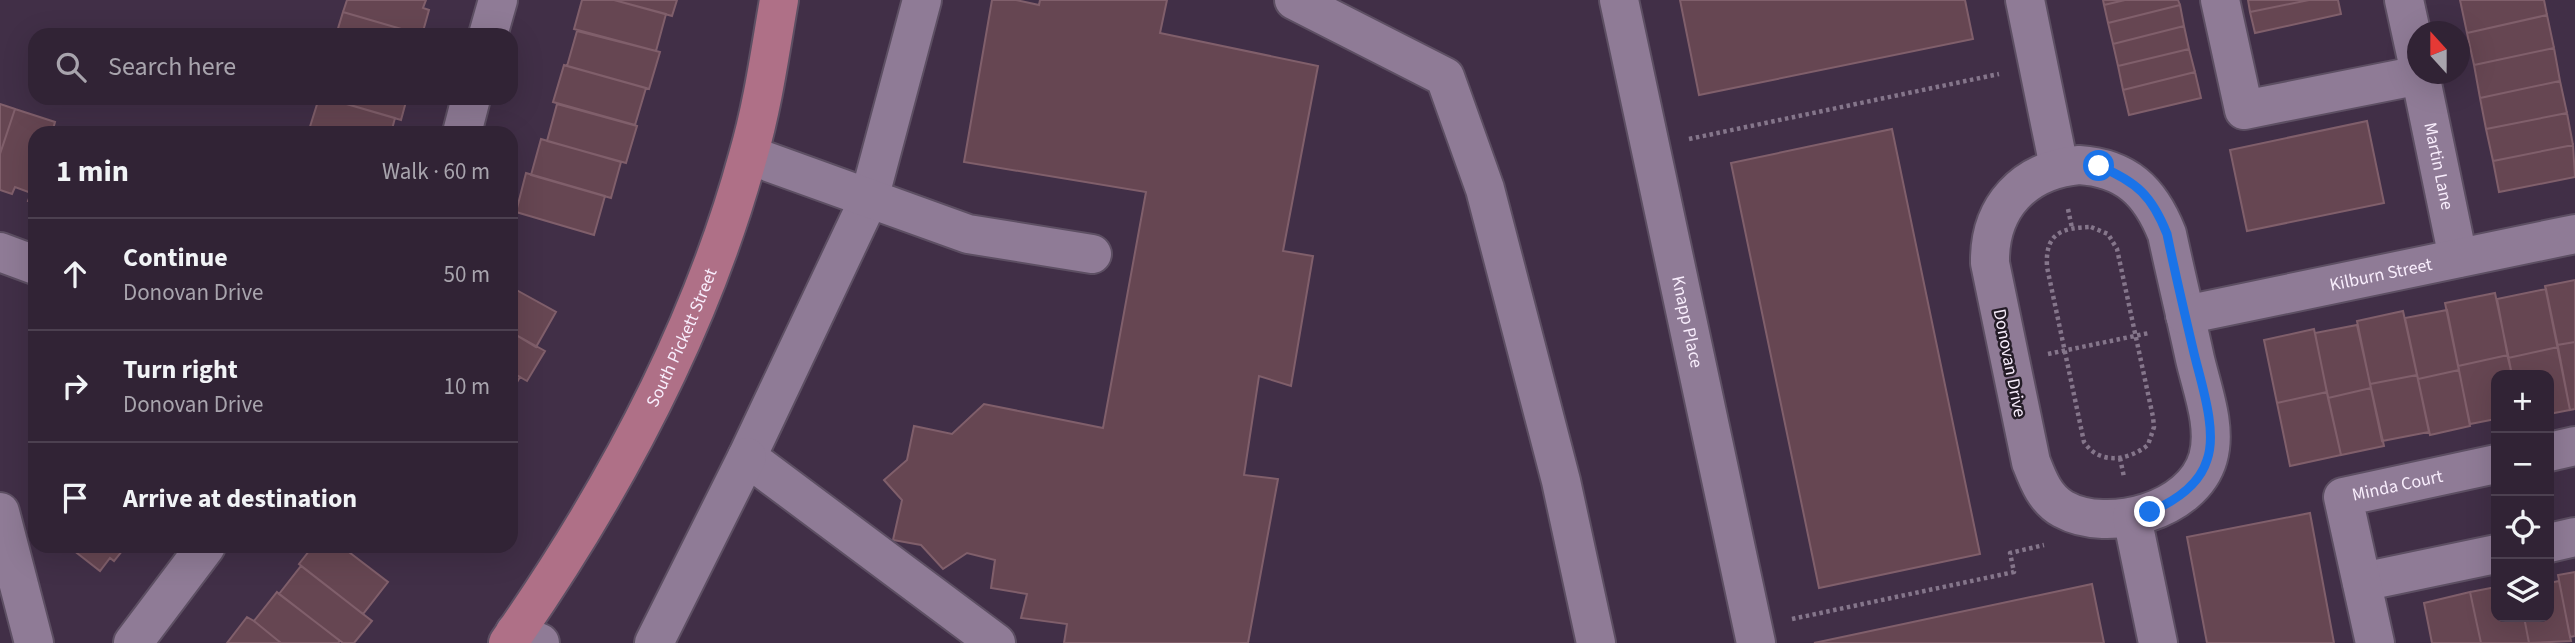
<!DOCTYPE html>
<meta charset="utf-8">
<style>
:root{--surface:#312335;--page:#3d2f41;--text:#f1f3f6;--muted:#a8a4ad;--line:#4c4050}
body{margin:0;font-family:"Source Sans 3",sans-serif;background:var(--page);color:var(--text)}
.controls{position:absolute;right:21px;bottom:21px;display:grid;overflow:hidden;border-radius:14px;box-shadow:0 7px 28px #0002}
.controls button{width:63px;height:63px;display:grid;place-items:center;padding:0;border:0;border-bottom:2px solid var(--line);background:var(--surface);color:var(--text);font:35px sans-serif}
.compass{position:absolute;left:2407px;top:21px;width:63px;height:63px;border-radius:50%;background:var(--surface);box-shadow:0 7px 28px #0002;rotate:339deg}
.stop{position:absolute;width:21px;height:21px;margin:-16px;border:5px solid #1a73e8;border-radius:50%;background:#fff}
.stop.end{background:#1a73e8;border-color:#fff;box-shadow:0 2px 7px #0008}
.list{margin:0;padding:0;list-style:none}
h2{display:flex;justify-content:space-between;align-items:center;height:91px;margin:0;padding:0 28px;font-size:30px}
h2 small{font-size:23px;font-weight:400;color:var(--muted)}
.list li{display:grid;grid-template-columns:46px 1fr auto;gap:21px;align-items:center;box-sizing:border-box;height:112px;padding:0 28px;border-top:2px solid var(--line)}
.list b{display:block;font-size:26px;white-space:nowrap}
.list p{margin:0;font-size:23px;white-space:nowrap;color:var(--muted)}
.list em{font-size:23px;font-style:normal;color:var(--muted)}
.icon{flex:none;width:38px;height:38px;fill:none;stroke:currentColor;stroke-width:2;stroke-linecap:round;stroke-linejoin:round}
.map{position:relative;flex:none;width:2575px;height:643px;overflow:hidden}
.search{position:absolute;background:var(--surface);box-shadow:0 7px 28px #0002;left:28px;top:28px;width:490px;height:77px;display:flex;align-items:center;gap:18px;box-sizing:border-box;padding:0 24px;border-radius:21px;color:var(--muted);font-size:26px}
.panel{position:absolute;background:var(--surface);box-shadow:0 7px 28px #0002;left:28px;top:126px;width:490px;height:427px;border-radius:21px}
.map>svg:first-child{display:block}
.building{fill:#664652;stroke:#805f6b;stroke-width:2}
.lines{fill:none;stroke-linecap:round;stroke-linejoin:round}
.minor-casing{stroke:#5d4f63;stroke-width:42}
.major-casing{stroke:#5d4f63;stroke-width:42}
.path{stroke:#85768b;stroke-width:4.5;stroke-dasharray:3.5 3.5;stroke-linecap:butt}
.minor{stroke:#8f7b96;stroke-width:38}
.major{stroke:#af7087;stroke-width:38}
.route{stroke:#1a73e8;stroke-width:9}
.labels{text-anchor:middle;stroke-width:5;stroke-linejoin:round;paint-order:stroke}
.street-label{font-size:18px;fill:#f8edfc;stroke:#231b26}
</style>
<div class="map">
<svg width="2575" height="643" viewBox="0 0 2575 643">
<rect width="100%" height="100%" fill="#412f47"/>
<!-- building -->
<path class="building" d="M347,0H426L423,8L429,10L422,35L343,12Z
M582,0H614L666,14L656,51L574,29Z
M614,0H677L672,16Z
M992,0H1016L1039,5L1040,0H1167L1160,33L1318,66L1283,251L1313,256L1291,386L1259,376L1244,475L1278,479L1248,643H1064L1067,624L1021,618L1027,594L991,588L995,560L967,553L943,569L921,545L893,540L902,500L884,480L907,460L914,426L952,434L984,404L1103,428L1146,192L964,162Z
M1680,0H1965L1973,39L1699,95Z
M2103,0H2125L2104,5Z
M2125,0H2178L2180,5L2108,23L2104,5Z
M2248,0H2309L2250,12Z
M2309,0H2338L2341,14L2255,33L2250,12Z
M2460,0H2544L2547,15L2467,33Z
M2180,5L2184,26L2113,44L2108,23Z
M343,12L422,35H336Z
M2547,15L2554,48L2474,65L2467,33Z
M2184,26L2189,49L2118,66L2113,44Z
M577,31L660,52L649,89L567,66Z
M2554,48L2560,81L2480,98L2474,65Z
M2189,49L2195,72L2123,90L2118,66Z
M564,65L646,88L635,125L553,102Z
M2195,72L2201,98L2129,115L2123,90Z
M2560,81L2567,113L2486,129L2480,98Z
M319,98H326L395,118L391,133H308Z
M326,98H407L401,120Z
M0,104L15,109L0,154Z
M557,104L637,126L626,163L547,141Z
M15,109L55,122L52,133H35V181L31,193L15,187L12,194L0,190V154Z
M2567,113L2573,145L2493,161L2486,129Z
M2367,121L2384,203L2247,231L2230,150Z
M54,127L70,133H52Z
M1892,129L1980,554L1819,588L1731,163Z
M541,139L621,162L611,198L531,175Z
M2573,145L2575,177L2499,192L2493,161Z
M526,173L605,196L594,235L516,212Z
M35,181V203L28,201Z
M2575,280V342L2557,345L2545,286Z
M511,287L556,312L536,347L511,332Z
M2546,289L2558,347L2508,358L2497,299Z
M2495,293L2508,355L2458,366L2445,303Z
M2447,310L2459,370L2418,379L2405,318Z
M2403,311L2417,375L2370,384L2357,321Z
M2357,325L2371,388L2328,398L2315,333Z
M2314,329L2327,392L2277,403L2264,340Z
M511,332L545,351L527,381L511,372Z
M2575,342V409L2570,410L2557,345Z
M2558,347L2570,410L2549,414V375H2512L2508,358Z
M2508,355L2512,375H2496V419L2470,424L2458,366Z
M2459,370L2470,426L2430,435L2418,379Z
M511,372L520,377L511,393Z
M2417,375L2429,432L2382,441L2370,384Z
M2371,388L2384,446L2341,455L2328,398Z
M2327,392L2341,455L2290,466L2277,403Z
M2310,513L2334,643H2207L2187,537Z
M68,546H126L114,561L110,558L100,571Z
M313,546H341L388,582L363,614L299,564Z
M301,566L372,621L354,643H343L279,594Z
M2575,572V636L2570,637L2558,575Z
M2559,581L2571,641L2529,643L2524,617H2549V583Z
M2092,584L2104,643H1814Z
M2496,587V617H2524L2529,643H2481L2470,592Z
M277,592L340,641L338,643H281L254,621Z
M2470,592L2481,643H2432L2424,603Z
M247,617L254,621L281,643H227Z"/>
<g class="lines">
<!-- minor casing -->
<g class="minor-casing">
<g id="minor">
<path d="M922,0L869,199L747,457L996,643"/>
<path d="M1294,0L1445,77L1485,189L1561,481L1596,643"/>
<path id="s1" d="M1619,0L1756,643"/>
<path d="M2025,0L2059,167"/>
<path d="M2220,0L2244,110L2420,75"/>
<path d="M2404,0L2418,64"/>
<path d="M488,35L498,0"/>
<path id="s2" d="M2420,74L2458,258"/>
<path d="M462,133L471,98"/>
<path d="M749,155L968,234L1092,254"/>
<path d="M2079,165C2126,168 2150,191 2167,234C2176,276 2186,317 2195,359C2202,389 2217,427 2208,458C2193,511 2108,534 2063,509C2045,499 2038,480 2031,462L1990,263C1989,207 2024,170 2079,165Z"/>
<path d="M0,252L35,265"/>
<path id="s3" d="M2185,315L2575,234"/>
<path d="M2549,452L2575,446"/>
<path d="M0,512L34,643"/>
<path d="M2132,517L2158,643"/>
<path d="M2549,543L2575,537"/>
<path d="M2362,582L2496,554"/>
<path d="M515,632L540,643"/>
<path d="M133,643L206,546"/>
<path d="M654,643L747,457"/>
<path id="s4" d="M2375,643L2343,497L2496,464"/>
</g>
</g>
<!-- major casing -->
<g class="major-casing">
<g id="major">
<path id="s5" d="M508,643C612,494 700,332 748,156C763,105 770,52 779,0"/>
</g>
</g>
<!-- path -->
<path class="path" d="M1689,139L1999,74
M2068,209L2072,228
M2091,227L2108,234L2117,249L2153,417L2154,427L2148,445C2128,461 2099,465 2084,442L2047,267C2045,233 2061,228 2091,227Z
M2048,354L2149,333
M2120,458L2124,477
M1792,619L2014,572L2010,553L2044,545"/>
<!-- minor -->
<use href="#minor" class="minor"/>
<!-- major -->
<use href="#major" class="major"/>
</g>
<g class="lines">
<!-- route -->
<path class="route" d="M2099,166C2137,182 2152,196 2167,234C2175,273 2184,311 2193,349C2200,380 2218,430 2207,460C2199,486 2173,502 2150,512"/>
</g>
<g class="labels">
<!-- street labels -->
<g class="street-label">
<text dy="6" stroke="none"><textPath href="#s2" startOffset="94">Martin Lane</textPath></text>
<text dy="6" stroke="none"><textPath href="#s3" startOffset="200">Kilburn Street</textPath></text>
<text dy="6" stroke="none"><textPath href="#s1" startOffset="329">Knapp Place</textPath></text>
<text dy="6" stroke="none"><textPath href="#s5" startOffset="352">South Pickett Street</textPath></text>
<text transform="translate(2010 363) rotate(79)" y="6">Donovan Drive</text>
<text dy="6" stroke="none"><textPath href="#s4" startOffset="205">Minda Court</textPath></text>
</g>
</g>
</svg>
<div class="controls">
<button>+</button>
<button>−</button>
<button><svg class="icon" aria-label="locate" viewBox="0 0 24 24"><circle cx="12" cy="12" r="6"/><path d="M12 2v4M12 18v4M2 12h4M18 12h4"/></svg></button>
<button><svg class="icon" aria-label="layers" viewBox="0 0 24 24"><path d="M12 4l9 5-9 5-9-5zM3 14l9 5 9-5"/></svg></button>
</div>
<svg class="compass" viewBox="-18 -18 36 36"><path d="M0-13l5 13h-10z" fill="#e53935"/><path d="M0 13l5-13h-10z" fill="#a8a4ad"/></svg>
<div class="stop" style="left:2099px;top:166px"></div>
<div class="stop end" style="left:2150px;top:512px"></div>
<div class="search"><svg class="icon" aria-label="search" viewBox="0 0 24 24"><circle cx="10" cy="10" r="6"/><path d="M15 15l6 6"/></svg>Search here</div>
<section class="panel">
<h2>1 min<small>Walk · 60 m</small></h2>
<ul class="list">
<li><svg class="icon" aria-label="ahead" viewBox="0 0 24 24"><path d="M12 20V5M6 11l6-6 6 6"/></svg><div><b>Continue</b><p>Donovan Drive</p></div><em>50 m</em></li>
<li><svg class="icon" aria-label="right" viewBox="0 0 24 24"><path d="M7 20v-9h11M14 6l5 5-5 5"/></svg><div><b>Turn right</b><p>Donovan Drive</p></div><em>10 m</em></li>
<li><svg class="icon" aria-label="arrive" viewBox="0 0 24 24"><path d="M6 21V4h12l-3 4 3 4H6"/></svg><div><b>Arrive at destination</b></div></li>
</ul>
</section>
</div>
